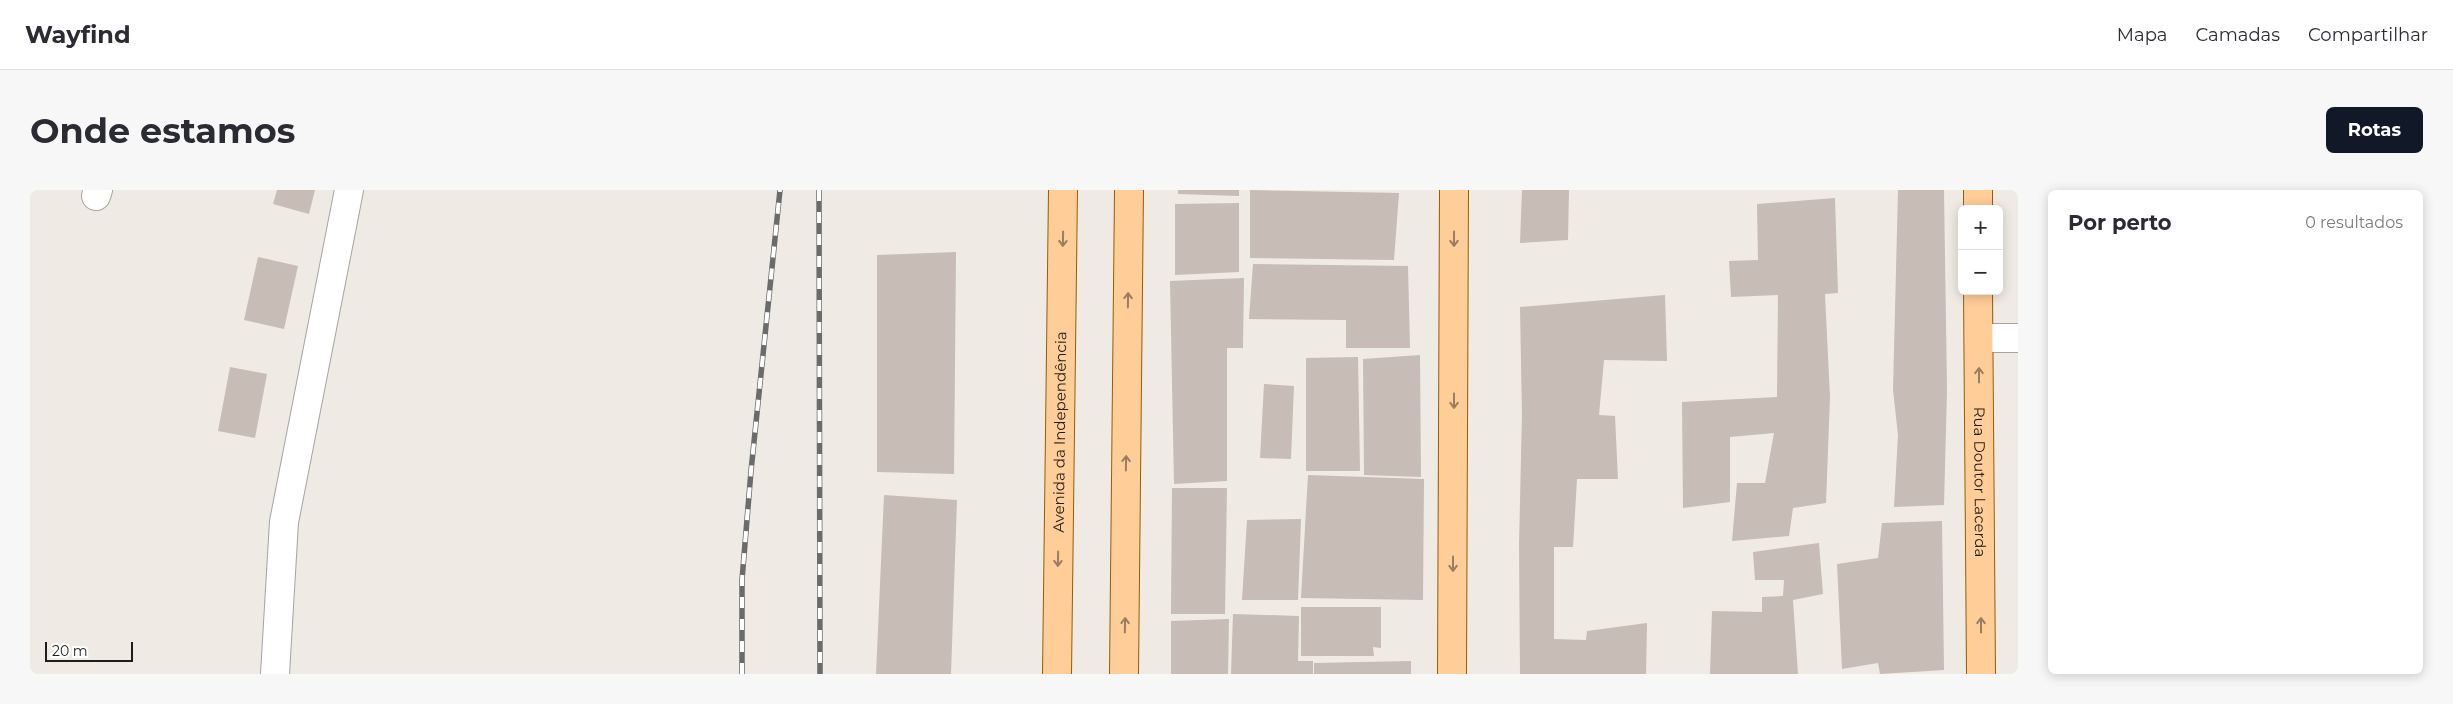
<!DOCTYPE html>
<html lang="pt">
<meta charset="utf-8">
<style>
:root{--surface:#fff;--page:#f7f7f7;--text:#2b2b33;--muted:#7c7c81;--line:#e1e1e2;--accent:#111827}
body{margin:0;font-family:Montserrat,sans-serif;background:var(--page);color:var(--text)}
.controls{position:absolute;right:15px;top:15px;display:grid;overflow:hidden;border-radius:8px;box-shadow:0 2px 12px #0003}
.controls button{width:45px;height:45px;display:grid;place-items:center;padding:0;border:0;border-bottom:1px solid var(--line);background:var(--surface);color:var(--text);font:25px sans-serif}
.scale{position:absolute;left:15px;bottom:12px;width:88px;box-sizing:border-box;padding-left:5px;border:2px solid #1d1d1d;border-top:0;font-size:14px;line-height:18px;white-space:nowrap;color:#1d1d1d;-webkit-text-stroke:4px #fff;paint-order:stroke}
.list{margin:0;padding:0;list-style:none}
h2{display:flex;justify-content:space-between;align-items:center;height:65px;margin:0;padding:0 20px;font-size:21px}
h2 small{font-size:16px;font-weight:400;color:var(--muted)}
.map{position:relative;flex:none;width:1988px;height:484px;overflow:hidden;border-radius:8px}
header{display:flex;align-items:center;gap:30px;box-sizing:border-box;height:70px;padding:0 25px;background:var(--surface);border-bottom:1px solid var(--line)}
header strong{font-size:24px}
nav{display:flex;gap:28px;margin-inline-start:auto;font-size:18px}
.intro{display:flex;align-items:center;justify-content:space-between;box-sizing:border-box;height:120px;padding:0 30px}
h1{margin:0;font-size:35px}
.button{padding:12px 22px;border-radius:8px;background:var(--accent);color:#fff;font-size:18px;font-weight:700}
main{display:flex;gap:30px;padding:0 30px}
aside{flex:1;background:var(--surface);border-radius:8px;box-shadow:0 2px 12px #0003}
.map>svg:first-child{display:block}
.building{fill:#c7bcb6}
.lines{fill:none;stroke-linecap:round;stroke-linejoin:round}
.minor-casing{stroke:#a4a4a4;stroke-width:30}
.major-casing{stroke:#975d00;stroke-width:30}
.minor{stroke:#fff;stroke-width:28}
.major{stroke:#ffcd98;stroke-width:28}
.rail-casing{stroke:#6b6b6b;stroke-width:5.5}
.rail{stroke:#fff;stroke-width:4;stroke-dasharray:11;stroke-linecap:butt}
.oneway{stroke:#997e61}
.labels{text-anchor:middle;stroke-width:4;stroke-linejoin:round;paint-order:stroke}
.street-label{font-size:15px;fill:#1d1d1d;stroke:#fff}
</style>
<header>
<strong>Wayfind</strong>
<nav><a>Mapa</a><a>Camadas</a><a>Compartilhar</a></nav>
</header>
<div class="intro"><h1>Onde estamos</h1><a class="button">Rotas</a></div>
<main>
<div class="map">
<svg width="1988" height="484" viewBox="0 0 1988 484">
<rect width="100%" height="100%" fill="#efeae3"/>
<!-- building -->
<path class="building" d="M247,0H285L279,24L243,14Z
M1148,0H1209V6L1148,4Z
M1220,0L1369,3L1364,70L1220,68Z
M1492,0H1539L1538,50L1490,53Z
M1868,0H1914L1917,200L1914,315L1864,317L1868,245L1863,200Z
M1805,8L1808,103L1795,104L1800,207L1796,313L1763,318L1759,346L1702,351L1707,293H1735L1744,243L1700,247V312L1653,318L1652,212L1747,207L1748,105L1701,107L1699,71L1728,70L1727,14Z
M1209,13V82L1145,85V14Z
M926,62L924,284L847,282V65Z
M228,67L268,76L254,139L214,130Z
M1223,74L1378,76L1380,158H1316V130L1219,129Z
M1214,88L1213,158H1197V291L1144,294L1140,91Z
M1635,105L1637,171L1574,170L1569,225L1585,226L1588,289H1547L1543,357H1524V449L1556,450L1557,441L1617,433L1616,484H1490L1489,356L1492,224L1490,117Z
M1390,165L1391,287L1334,285L1333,169Z
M1328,167L1330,281H1276V168Z
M200,177L237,184L225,248L188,241Z
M1234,194L1264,196L1261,269L1230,268Z
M1278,285L1394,289L1393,410L1271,408Z
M1142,298H1197L1195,424H1141Z
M854,305L927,310L921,484H846Z
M1271,329L1268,410H1212L1217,330Z
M1912,331L1914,480L1850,484L1848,473L1812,479L1807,374L1848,368L1852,333Z
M1789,353L1793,404L1763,410L1768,484H1680L1682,421L1732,422V407L1753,406L1754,390H1725L1723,362Z
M1271,417H1351V458L1343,457L1344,466H1271Z
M1203,424L1269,426L1268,471H1283V484H1201Z
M1199,429L1198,484H1141V431Z
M1381,471V484H1284V473Z"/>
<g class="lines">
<!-- minor casing -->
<g class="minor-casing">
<path id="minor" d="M66,6L68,0
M1949,148H1988
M245,484L254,332L319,0"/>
</g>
<!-- major casing -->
<g class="major-casing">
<g id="major">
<path d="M1948,0V19"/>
<path id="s1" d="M1948,101L1951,484"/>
<path id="s2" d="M1027,484L1033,0"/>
<path d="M1094,484L1099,0"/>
<path d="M1422,484L1424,0"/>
</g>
</g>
<!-- minor -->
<use href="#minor" class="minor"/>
<!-- major -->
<use href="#major" class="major"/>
<!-- rail casing -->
<g class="rail-casing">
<path id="rail" d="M789,0L790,484
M712,484V390L721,281L750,0"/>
</g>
<!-- rail -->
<use href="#rail" class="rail"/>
</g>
<!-- one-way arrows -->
<defs><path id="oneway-shaft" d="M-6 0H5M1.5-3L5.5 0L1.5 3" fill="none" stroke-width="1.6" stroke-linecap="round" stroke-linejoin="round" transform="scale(1.25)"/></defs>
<g class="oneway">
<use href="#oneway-shaft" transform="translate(1033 49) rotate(91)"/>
<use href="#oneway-shaft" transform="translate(1424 49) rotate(90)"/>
<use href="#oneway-shaft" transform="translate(1098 110) rotate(-89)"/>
<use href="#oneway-shaft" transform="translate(1949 185) rotate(-90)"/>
<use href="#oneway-shaft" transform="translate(1424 211) rotate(90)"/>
<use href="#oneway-shaft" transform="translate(1096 273) rotate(-89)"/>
<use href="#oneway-shaft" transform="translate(1028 369) rotate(91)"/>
<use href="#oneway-shaft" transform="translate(1423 374) rotate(90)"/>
<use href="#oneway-shaft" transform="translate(1095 435) rotate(-89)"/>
<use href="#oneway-shaft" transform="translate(1951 435) rotate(-90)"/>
</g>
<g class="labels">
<!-- street labels -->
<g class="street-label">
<text dy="5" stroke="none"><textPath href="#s2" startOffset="242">Avenida da Independência</textPath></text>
<text dy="5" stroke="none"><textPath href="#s1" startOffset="191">Rua Doutor Lacerda</textPath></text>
</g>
</g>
</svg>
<div class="controls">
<button>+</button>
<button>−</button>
</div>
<div class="scale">20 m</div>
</div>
<aside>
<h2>Por perto<small>0 resultados</small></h2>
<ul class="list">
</ul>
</aside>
</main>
